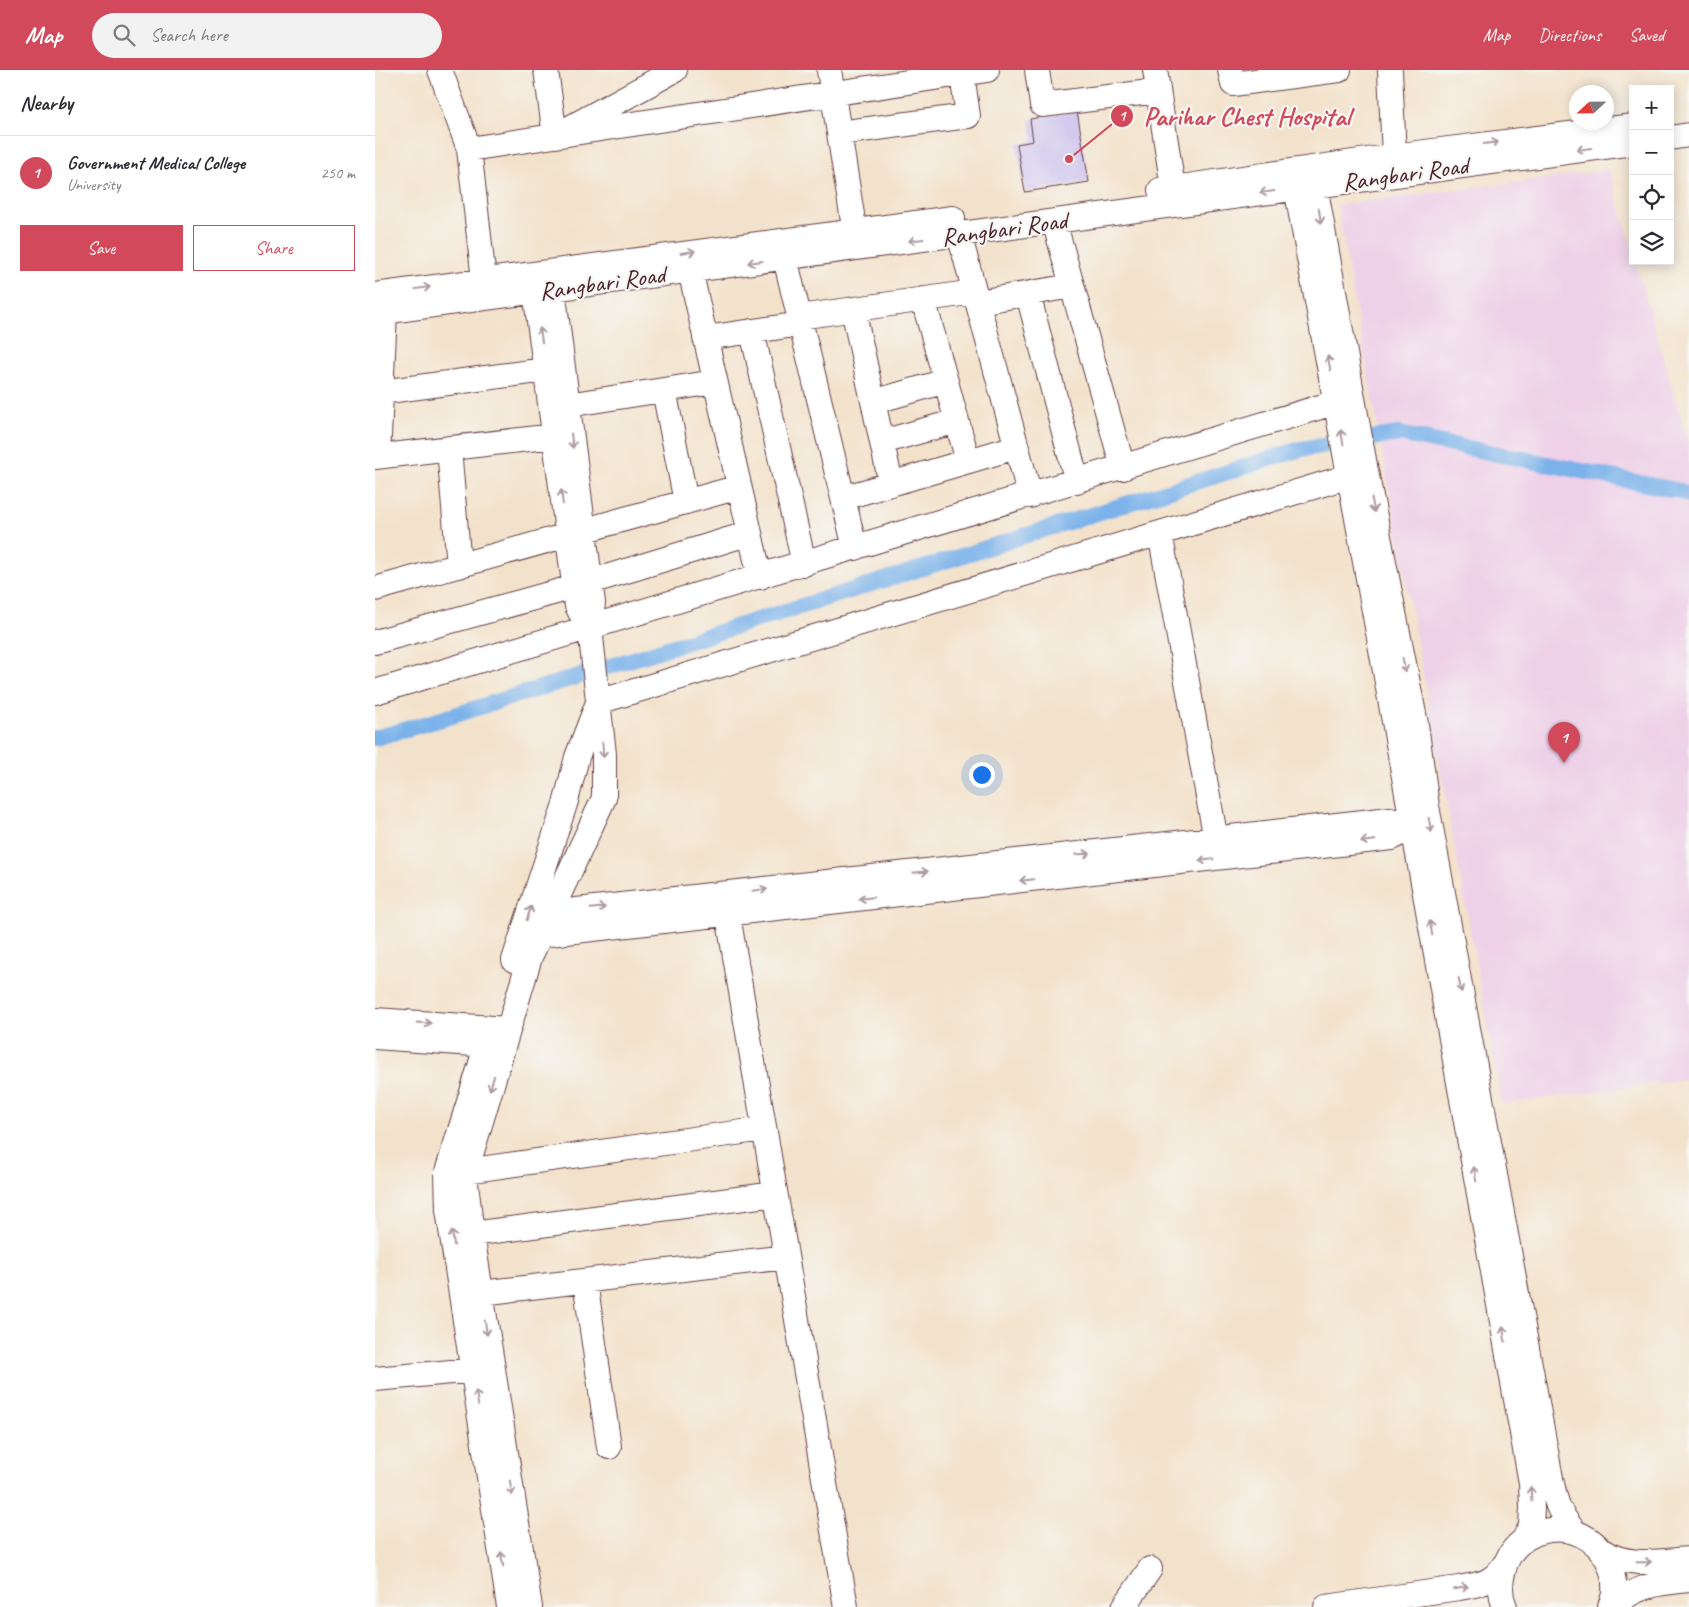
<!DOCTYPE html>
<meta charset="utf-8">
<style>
:root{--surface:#fff;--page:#f2f2f3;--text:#2b2b33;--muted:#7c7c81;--line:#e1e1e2;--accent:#d1495b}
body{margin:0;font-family:Caveat,sans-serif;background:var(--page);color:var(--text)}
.controls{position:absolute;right:15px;top:15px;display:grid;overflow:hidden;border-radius:0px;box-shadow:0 2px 12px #0003}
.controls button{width:45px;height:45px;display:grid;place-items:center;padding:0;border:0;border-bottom:1px solid var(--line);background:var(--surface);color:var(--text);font:25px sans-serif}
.compass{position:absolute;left:1194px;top:15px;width:45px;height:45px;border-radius:50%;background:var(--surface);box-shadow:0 2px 12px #0003;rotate:248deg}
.you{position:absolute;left:606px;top:704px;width:18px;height:18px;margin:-12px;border:4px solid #fff;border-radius:50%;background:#1a73e8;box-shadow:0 0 0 8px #1a73e833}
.badge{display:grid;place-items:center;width:32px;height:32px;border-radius:50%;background:var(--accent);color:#fff;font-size:16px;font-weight:700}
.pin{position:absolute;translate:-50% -41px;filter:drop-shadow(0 1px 2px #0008)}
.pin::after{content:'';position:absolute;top:26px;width:18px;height:15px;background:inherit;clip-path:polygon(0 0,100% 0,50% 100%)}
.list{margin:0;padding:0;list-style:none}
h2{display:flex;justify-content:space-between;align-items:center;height:65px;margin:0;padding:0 20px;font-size:21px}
h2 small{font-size:16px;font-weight:400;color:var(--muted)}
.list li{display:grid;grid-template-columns:32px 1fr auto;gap:15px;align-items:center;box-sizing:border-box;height:75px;padding:0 20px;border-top:1px solid var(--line)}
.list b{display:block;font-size:19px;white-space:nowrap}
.list p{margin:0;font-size:16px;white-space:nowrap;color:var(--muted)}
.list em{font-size:16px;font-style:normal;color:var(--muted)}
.actions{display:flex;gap:10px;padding:15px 20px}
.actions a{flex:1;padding:11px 0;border:1px solid var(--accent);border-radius:0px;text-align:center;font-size:18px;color:var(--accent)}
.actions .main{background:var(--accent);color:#fff}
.icon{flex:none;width:28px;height:28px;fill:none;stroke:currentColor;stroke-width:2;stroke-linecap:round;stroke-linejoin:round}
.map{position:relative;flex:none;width:1314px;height:1537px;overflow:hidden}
header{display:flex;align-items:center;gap:30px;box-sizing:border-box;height:70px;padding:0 25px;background:var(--accent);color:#fff}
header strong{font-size:24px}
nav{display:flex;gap:28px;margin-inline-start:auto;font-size:18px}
.search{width:350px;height:45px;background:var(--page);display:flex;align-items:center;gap:12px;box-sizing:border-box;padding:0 18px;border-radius:28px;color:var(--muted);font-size:19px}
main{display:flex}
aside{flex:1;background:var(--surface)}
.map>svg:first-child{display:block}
.built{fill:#eed0e8}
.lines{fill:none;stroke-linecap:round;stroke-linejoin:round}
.canal{stroke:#7bb2ea;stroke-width:16}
.building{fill:#c4b8ed}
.minor-casing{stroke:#633c43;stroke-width:26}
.minor{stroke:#fff;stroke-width:24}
.oneway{stroke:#ae9aa0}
.labels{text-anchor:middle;stroke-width:4.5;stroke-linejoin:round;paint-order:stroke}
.street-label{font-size:25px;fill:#4a1f2b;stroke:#f6f6f2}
.leader{fill:none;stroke:#d1495b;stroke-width:2}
.callout-dot{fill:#d1495b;stroke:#f6f6f2;stroke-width:2}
.mark-label{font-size:15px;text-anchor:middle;font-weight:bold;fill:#fff}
.callout-label{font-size:26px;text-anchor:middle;font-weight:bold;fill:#d1495b;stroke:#f6f6f2;stroke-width:4.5;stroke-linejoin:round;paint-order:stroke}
</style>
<header>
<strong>Map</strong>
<div class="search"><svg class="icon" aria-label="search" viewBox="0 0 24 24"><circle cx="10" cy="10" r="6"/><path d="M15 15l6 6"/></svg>Search here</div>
<nav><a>Map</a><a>Directions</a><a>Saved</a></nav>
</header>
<main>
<aside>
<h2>Nearby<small></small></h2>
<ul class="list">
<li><span class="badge">1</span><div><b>Government Medical College</b><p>University</p></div><em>250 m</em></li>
</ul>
<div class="actions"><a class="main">Save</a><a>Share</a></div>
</aside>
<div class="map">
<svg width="1314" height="1537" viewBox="0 0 1314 1537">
<rect width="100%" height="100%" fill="#f6f6f2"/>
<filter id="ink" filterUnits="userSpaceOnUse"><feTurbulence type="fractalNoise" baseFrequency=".02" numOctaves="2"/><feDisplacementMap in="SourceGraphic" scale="10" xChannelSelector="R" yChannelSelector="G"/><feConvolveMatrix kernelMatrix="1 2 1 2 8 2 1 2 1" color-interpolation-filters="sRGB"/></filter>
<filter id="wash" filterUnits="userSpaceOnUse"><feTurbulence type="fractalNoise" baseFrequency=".0096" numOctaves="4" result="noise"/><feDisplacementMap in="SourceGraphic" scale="20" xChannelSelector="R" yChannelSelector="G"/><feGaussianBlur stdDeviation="1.12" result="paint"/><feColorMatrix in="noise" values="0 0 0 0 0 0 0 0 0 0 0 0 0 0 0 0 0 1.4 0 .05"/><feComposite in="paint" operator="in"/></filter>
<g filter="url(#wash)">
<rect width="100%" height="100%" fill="#f3e2cb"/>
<!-- built -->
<path class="built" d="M1234,100L1258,183V191H1260L1314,377V1009L1127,1034L962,135Z"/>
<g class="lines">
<!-- canal -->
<path class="canal" d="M0,668L67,649L926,379L1024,364L1305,421L1314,425"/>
</g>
<g id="blocks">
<!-- building -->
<path class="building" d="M702,41L714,112L650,122L642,74L658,71L655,49Z"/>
</g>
</g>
<g filter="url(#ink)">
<use href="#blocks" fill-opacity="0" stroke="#633c43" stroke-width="1"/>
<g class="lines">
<!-- minor casing -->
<g class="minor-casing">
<path id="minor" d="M65,0L94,79L109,210
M171,0L180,66L300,0
M454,0L482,176
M662,0L667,35L783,21
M780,0L798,118
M855,0L858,14L964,0
M1015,0L1019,86L1022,100
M464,63L593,46L587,4
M1295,68L1314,65
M94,79L612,0
M937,98L991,401L1041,654L1052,736L1175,1403C1180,1430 1182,1441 1200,1462
M918,101L1004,568L1156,1413L1157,1438L1156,1456L1148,1471
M785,120L1034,84L1258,56
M679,151L748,398
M584,164L655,426
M410,188L480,478
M315,200L385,507
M160,221L202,536L206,544
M653,224L702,412
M0,225L578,148
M548,229L593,391
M603,232L697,216
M478,239L516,414
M0,243L1258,73
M424,247L600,222
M377,261L429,494
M330,268L426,254
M289,320L311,432
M6,322L170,300
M498,332L571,311
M179,337L340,312
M507,372L582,351
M74,378L84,496
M3,386L10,242
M0,387L179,366
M468,428L641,377
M785,463L841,770
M215,512L375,463
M0,519L364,417
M0,572L199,517
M0,622L975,328
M223,632L988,402
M350,828L471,1537
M175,843L1015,749L1038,756
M165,865L1017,768L1038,756
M139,890L191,731L202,687L222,635
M0,950L133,959
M117,958L72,1102L73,1140L134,1537
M0,967L127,976
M76,1102L91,1101L389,1059
M97,1164L400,1124
M210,1211L234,1377
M106,1223L411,1187
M0,1309L98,1300L113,1297
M1226,1480C1252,1498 1285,1491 1314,1489
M155,1537L97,1164L90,1105L155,887L229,728V684L215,558L218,533L178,219
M749,1537L775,1499
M951,1537L1084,1518C1104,1514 1117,1514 1129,1495
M1130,1537C1125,1526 1125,1515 1128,1503C1138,1452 1207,1444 1232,1489C1237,1499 1240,1511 1239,1522C1239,1527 1236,1532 1235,1537
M1239,1537C1259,1515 1286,1513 1314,1510"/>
</g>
<!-- minor -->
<use href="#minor" class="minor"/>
</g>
<!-- one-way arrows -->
<defs><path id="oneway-shaft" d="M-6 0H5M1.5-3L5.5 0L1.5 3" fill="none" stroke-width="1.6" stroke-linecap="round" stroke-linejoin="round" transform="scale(1.25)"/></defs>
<g class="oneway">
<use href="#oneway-shaft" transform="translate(1116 73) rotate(-7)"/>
<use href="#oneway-shaft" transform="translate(1209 79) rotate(172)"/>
<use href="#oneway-shaft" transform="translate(892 122) rotate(172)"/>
<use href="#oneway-shaft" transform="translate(945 146) rotate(80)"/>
<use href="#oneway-shaft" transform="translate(541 170) rotate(172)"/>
<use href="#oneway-shaft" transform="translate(313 182) rotate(-8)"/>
<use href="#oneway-shaft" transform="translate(380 192) rotate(172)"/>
<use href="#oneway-shaft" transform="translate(48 218) rotate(-8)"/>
<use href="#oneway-shaft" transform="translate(166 265) rotate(-98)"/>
<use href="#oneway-shaft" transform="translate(954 293) rotate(-101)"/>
<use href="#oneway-shaft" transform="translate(967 367) rotate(-100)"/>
<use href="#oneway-shaft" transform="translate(197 371) rotate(83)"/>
<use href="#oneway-shaft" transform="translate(187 427) rotate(-97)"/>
<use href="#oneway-shaft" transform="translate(998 435) rotate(79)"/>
<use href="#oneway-shaft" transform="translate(1029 595) rotate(79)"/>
<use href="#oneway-shaft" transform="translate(228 680) rotate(85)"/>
<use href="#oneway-shaft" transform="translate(1055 755) rotate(79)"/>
<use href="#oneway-shaft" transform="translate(993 771) rotate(174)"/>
<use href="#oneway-shaft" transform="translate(708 784) rotate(-6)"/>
<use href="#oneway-shaft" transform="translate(831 790) rotate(174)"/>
<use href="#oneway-shaft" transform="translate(546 802) rotate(-6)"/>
<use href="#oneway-shaft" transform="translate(652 810) rotate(174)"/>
<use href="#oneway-shaft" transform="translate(385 820) rotate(-6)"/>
<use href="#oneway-shaft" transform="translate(491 828) rotate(174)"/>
<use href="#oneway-shaft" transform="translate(223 838) rotate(-6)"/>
<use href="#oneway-shaft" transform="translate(154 843) rotate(-72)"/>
<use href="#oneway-shaft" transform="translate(1056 858) rotate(-100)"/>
<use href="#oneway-shaft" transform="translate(1085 915) rotate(79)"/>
<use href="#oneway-shaft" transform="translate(49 953) rotate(4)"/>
<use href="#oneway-shaft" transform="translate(117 1013) rotate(107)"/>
<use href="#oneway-shaft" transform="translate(1100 1104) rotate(-100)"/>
<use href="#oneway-shaft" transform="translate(78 1168) rotate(-99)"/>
<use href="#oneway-shaft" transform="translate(111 1258) rotate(81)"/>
<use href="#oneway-shaft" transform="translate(1129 1264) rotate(-100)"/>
<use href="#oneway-shaft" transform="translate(102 1328) rotate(-99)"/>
<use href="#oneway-shaft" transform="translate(136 1418) rotate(81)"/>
<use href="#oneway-shaft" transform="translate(1156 1424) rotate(-94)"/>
<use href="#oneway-shaft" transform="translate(127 1489) rotate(-99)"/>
<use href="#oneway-shaft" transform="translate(1269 1492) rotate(-1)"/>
<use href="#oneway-shaft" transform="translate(1086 1518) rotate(-11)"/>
</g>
</g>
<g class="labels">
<!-- street labels -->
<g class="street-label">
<text transform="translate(1030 103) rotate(-8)" y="9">Rangbari Road</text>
<text transform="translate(629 158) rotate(-8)" y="9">Rangbari Road</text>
<text transform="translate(227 212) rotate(-8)" y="9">Rangbari Road</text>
</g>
</g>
<!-- callouts -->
<path class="leader" d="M694 89L747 46"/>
<g class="callout-dot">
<circle cx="694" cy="89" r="5"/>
<circle cx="747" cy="46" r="12"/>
</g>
<g class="mark-label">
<text x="747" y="51">1</text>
</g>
<g class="callout-label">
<text x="872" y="55">Parihar Chest Hospital</text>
</g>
</svg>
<div class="controls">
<button>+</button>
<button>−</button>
<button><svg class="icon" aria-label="locate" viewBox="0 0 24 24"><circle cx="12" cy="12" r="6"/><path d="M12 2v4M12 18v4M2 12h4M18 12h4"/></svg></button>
<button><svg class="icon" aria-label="layers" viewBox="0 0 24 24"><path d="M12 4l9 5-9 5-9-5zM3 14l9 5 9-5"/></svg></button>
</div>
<svg class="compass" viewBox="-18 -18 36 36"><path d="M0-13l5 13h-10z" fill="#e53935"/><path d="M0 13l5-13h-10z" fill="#7c7c81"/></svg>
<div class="you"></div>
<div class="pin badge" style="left:1189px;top:693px">1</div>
</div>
</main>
